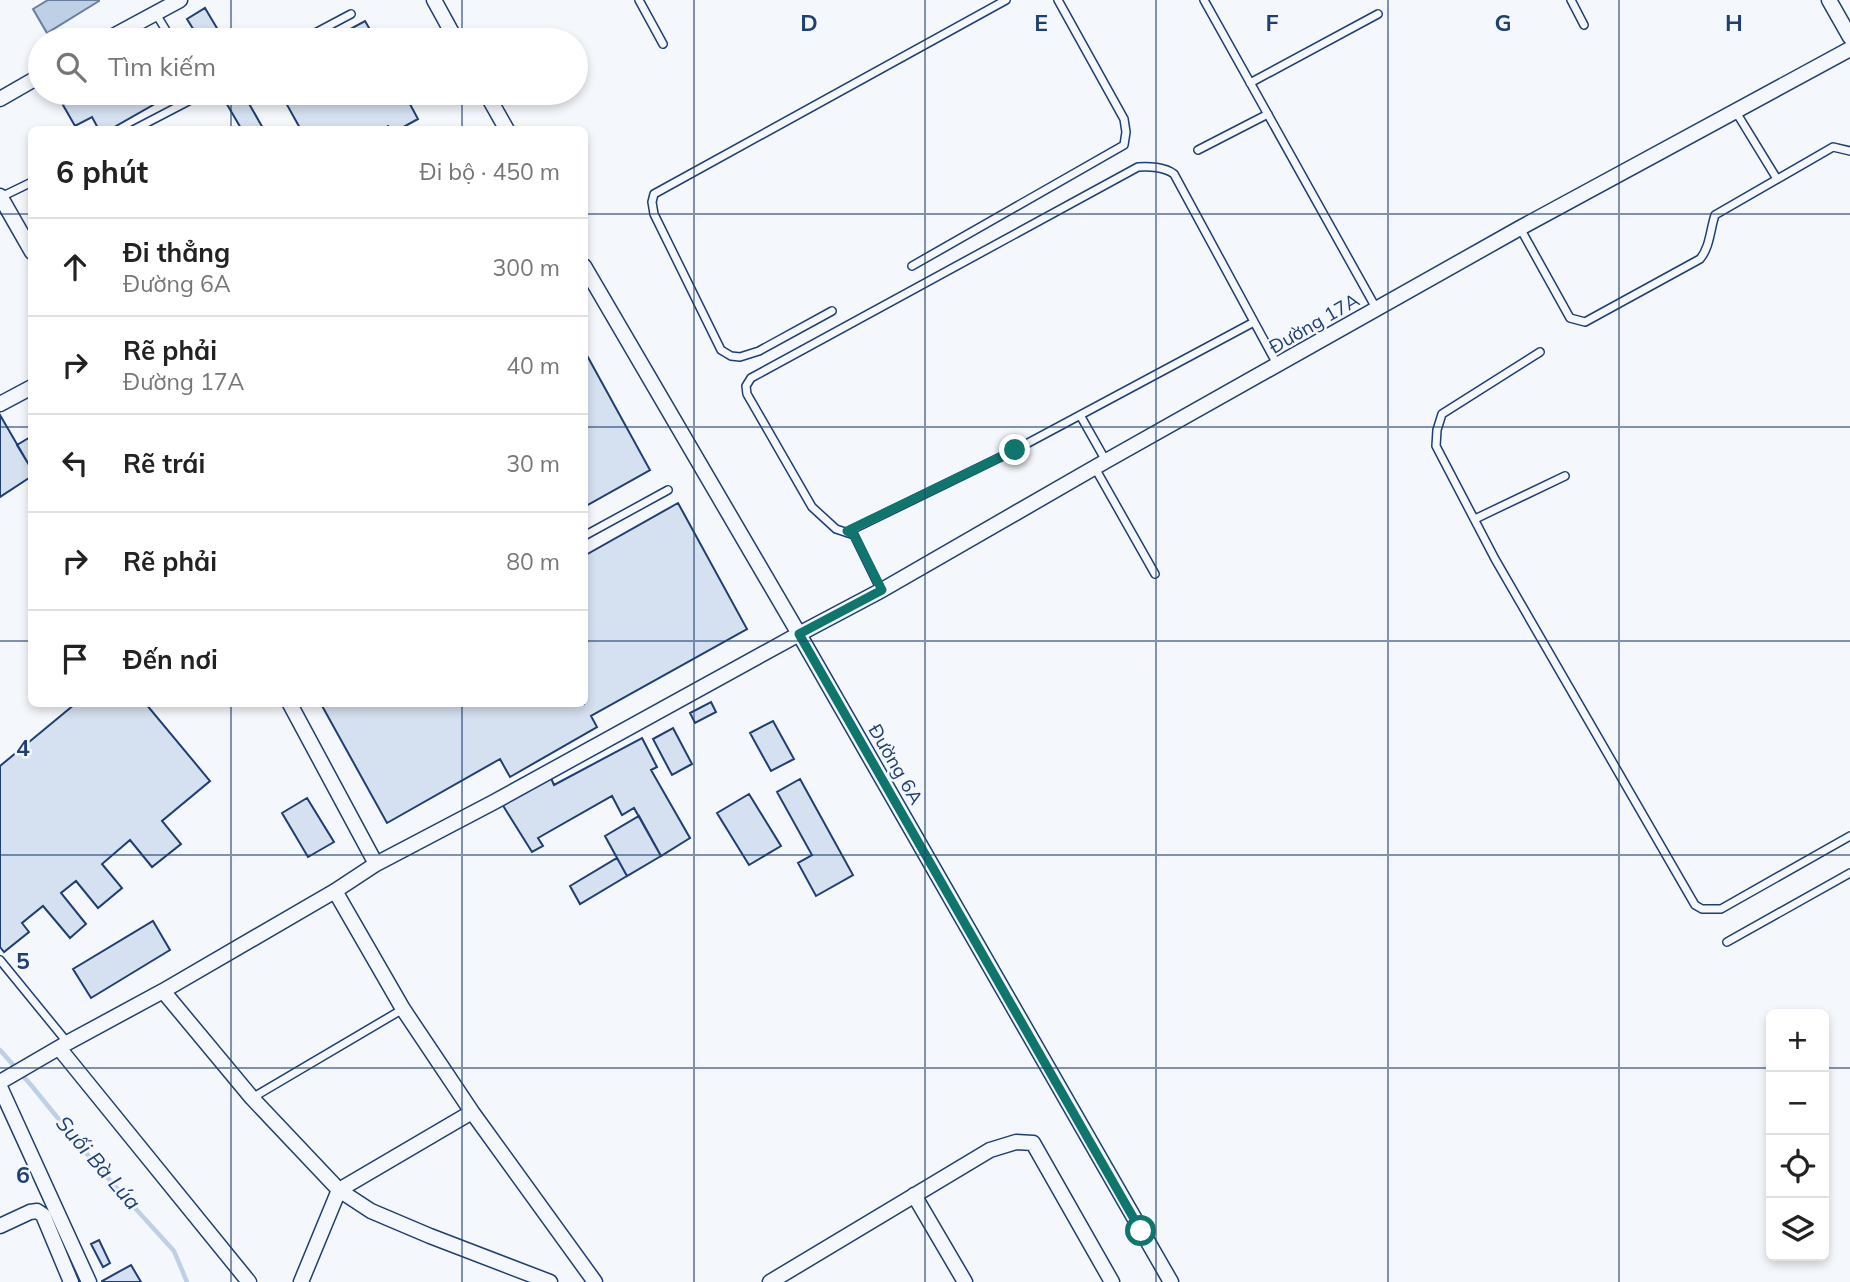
<!DOCTYPE html>
<html lang="vi">
<meta charset="utf-8">
<style>
:root{--surface:#fff;--page:#f2f2f2;--text:#222;--muted:#767676;--line:#e0e0e0}
body{margin:0;font-family:Mulish,sans-serif;background:var(--page);color:var(--text)}
.controls{position:absolute;right:21px;bottom:21px;display:grid;overflow:hidden;border-radius:10px;box-shadow:0 4px 10px #0003}
.controls button{width:63px;height:63px;display:grid;place-items:center;padding:0;border:0;border-bottom:2px solid var(--line);background:var(--surface);color:var(--text);font:35px sans-serif}
.stop{position:absolute;width:21px;height:21px;margin:-16px;border:5px solid #0f766e;border-radius:50%;background:#fff}
.stop.end{background:#0f766e;border-color:#fff;box-shadow:0 2px 7px #0008}
.list{margin:0;padding:0;list-style:none}
h2{display:flex;justify-content:space-between;align-items:center;height:91px;margin:0;padding:0 28px;font-size:30px}
h2 small{font-size:23px;font-weight:400;color:var(--muted)}
.list li{display:grid;grid-template-columns:46px 1fr auto;gap:21px;align-items:center;box-sizing:border-box;height:98px;padding:0 28px;border-top:2px solid var(--line)}
.list b{display:block;font-size:26px;white-space:nowrap}
.list p{margin:0;font-size:23px;white-space:nowrap;color:var(--muted)}
.list em{font-size:23px;font-style:normal;color:var(--muted)}
.icon{flex:none;width:38px;height:38px;fill:none;stroke:currentColor;stroke-width:2;stroke-linecap:round;stroke-linejoin:round}
.map{position:relative;flex:none;width:1850px;height:1282px;overflow:hidden}
.search{position:absolute;background:var(--surface);box-shadow:0 4px 10px #0003;left:28px;top:28px;width:560px;height:77px;display:flex;align-items:center;gap:18px;box-sizing:border-box;padding:0 24px;border-radius:38px;color:var(--muted);font-size:26px}
.panel{position:absolute;background:var(--surface);box-shadow:0 4px 10px #0003;left:28px;top:126px;width:560px;height:581px;border-radius:10px}
.map>svg:first-child{display:block}
.water{fill:#bed0e5;stroke:#687fa3;stroke-width:2}
.lines{fill:none;stroke-linecap:round;stroke-linejoin:round}
.stream{stroke:#bed0e5;stroke-width:4.5}
.building{fill:#d5e0f0;stroke:#1d3f73;stroke-width:2}
.service-casing{stroke:#1d3f73;stroke-width:10}
.minor-casing{stroke:#1d3f73;stroke-width:17}
.service{stroke:#f4f7fb;stroke-width:7}
.minor{stroke:#f4f7fb;stroke-width:14}
.route{stroke:#0f766e;stroke-width:9}
.grid{fill:none;stroke:#1d3f73;stroke-width:2;stroke-opacity:0.55}
.labels{text-anchor:middle;stroke-width:5;stroke-linejoin:round;paint-order:stroke}
.street-label{font-size:19px;fill:#1d3f73;stroke:#f4f7fb}
.water-label{font-size:21px;font-style:italic;fill:#1d3f73;stroke:#f4f7fb}
.grid-label{font-size:23px;text-anchor:middle;font-weight:bold;fill:#1d3f73;stroke:#f4f7fb;stroke-width:5;stroke-linejoin:round;paint-order:stroke}
</style>
<div class="map">
<svg width="1850" height="1282" viewBox="0 0 1850 1282">
<rect width="100%" height="100%" fill="#f4f7fb"/>
<!-- water -->
<path class="water" d="M48,0H99V1L47,33L33,9Z"/>
<g class="lines">
<!-- stream -->
<path class="stream" d="M0,1050L31,1085L96,1165L174,1251L187,1282"/>
</g>
<!-- building -->
<path class="building" d="M205,8L224,40H200L187,19Z
M365,21L376,40H330Z
M84,93H174L109,130H99L92,117L75,126L63,105Z
M240,93H243L264,130H242L225,101Z
M304,93H312L313,94L316,93H404L418,119L398,130H392L388,126L382,130H301L286,103Z
M584,350L650,470L584,507Z
M0,415L32,470V476L0,497Z
M32,436V470L17,445Z
M678,503L747,629L591,716L597,727L510,777L500,759L387,823L321,704H584V556Z
M711,702L716,712L695,723L690,713Z
M75,704H146L210,781L162,821L181,844L152,867L130,840L102,864L122,888L98,908L76,881L61,893L86,924L70,938L43,906L22,923L29,932L4,952L0,947V766Z
M773,721L794,759L771,771L750,733Z
M673,728L692,764L672,775L653,739Z
M642,738L657,767L651,770L690,838L661,856L634,808L622,815L612,796L538,838L543,846L532,852L502,804L551,778L554,785Z
M800,779L853,875L816,896L798,863L812,855L777,792Z
M749,794L781,846L749,865L717,813Z
M307,798L334,842L308,857L282,813Z
M639,816L661,856L627,876L605,836Z
M617,858L627,876L580,904L570,886Z
M153,921L170,950L91,998L73,969Z
M99,1240L110,1263L103,1267L91,1244Z
M131,1265L141,1282H102V1281Z"/>
<g class="lines">
<!-- service casing -->
<g class="service-casing">
<path id="service" d="M639,0L663,44
M1204,0L1376,308
M1571,0L1584,25
M156,14L172,40
M302,40L351,14
M1250,83L1378,14
M1736,112L1777,179
M133,130L204,93
M1198,150L1268,114
M1,197L32,182
M1520,228L1570,318L1585,322L1700,259C1710,247 1710,230 1715,215L1833,147L1850,151
M912,266L1124,145L1126,132L1124,119L1058,0
M832,311L759,351L740,357L731,356L721,350L654,214L652,202L654,194L1006,0
M1540,352L1442,414L1437,430L1436,446L1495,559L1695,905L1702,909H1721L1850,836
M1080,415L1106,461
M1095,468L1155,574
M1475,519L1565,476
M847,532L1015,450L1254,322
M584,536L668,490
M881,590L854,535L836,529L812,507L747,394L746,386L751,378L1138,167C1149,166 1165,167 1174,174L1278,366
M1727,942L1850,873
M0,960L67,1042
M252,1098L403,1009"/>
</g>
<!-- minor casing -->
<g class="minor-casing">
<path id="minor" d="M434,0L456,40
M1829,0L1850,37
M106,40L180,0
M486,93L507,130
M0,99L40,76
M0,196L32,252
M584,266L799,634L1171,1282
M0,404L32,387
M290,704L376,864
M335,891L403,1009L472,1112L595,1282
M163,991L252,1098L339,1190L371,1211L430,1236L550,1282
M59,1048L249,1282
M0,1082L67,1043L163,991L335,891L376,864L494,802L799,634L882,590L1106,461L1520,228L1850,49
M0,1087L89,1282
M914,1195L965,1282
M0,1226L30,1212L37,1211L43,1215L71,1282
M301,1282L339,1190L472,1112
M770,1282L990,1150L1016,1142L1033,1143L1112,1282"/>
</g>
<!-- service -->
<use href="#service" class="service"/>
<!-- minor -->
<use href="#minor" class="minor"/>
</g>
<g class="lines">
<!-- route -->
<path class="route" d="M1015,450L847,531L854,535L882,590L799,634L1141,1231"/>
</g>
<!-- grid -->
<path class="grid" d="M231,0V40M462,0V40M694,0V1282M925,0V1282M1156,0V1282M1388,0V1282M1619,0V1282M231,93V130M462,93V130M0,214H32M584,214H1850M0,427H32M584,427H1850M0,641H32M584,641H1850M231,704V1282M462,704V1282M0,855H1850M0,1068H1771M1824,1068H1850"/>
<g class="labels">
<!-- street labels -->
<g class="street-label">
<text transform="translate(1314 323) rotate(-30)" y="7">Đường 17A</text>
<text transform="translate(896 764) rotate(60)" y="7">Đường 6A</text>
</g>
<!-- water labels -->
<g class="water-label">
<text transform="translate(98 1163) rotate(49)" y="7">Suối Bà Lúa</text>
</g>
</g>
<g class="grid-label">
<text x="809" y="31">D</text>
<text x="1041" y="31">E</text>
<text x="1272" y="31">F</text>
<text x="1503" y="31">G</text>
<text x="1734" y="31">H</text>
<text x="23" y="756">4</text>
<text x="23" y="969">5</text>
<text x="23" y="1183">6</text>
</g>
</svg>
<div class="controls">
<button>+</button>
<button>−</button>
<button><svg class="icon" aria-label="locate" viewBox="0 0 24 24"><circle cx="12" cy="12" r="6"/><path d="M12 2v4M12 18v4M2 12h4M18 12h4"/></svg></button>
<button><svg class="icon" aria-label="layers" viewBox="0 0 24 24"><path d="M12 4l9 5-9 5-9-5zM3 14l9 5 9-5"/></svg></button>
</div>
<div class="stop" style="left:1141px;top:1231px"></div>
<div class="stop end" style="left:1015px;top:450px"></div>
<div class="search"><svg class="icon" aria-label="search" viewBox="0 0 24 24"><circle cx="10" cy="10" r="6"/><path d="M15 15l6 6"/></svg>Tìm kiếm</div>
<section class="panel">
<h2>6 phút<small>Đi bộ · 450 m</small></h2>
<ul class="list">
<li><svg class="icon" aria-label="ahead" viewBox="0 0 24 24"><path d="M12 20V5M6 11l6-6 6 6"/></svg><div><b>Đi thẳng</b><p>Đường 6A</p></div><em>300 m</em></li>
<li><svg class="icon" aria-label="right" viewBox="0 0 24 24"><path d="M7 20v-9h11M14 6l5 5-5 5"/></svg><div><b>Rẽ phải</b><p>Đường 17A</p></div><em>40 m</em></li>
<li><svg class="icon" aria-label="left" viewBox="0 0 24 24"><path d="M17 20v-9H6M10 6l-5 5 5 5"/></svg><div><b>Rẽ trái</b></div><em>30 m</em></li>
<li><svg class="icon" aria-label="right" viewBox="0 0 24 24"><path d="M7 20v-9h11M14 6l5 5-5 5"/></svg><div><b>Rẽ phải</b></div><em>80 m</em></li>
<li><svg class="icon" aria-label="arrive" viewBox="0 0 24 24"><path d="M6 21V4h12l-3 4 3 4H6"/></svg><div><b>Đến nơi</b></div></li>
</ul>
</section>
</div>
